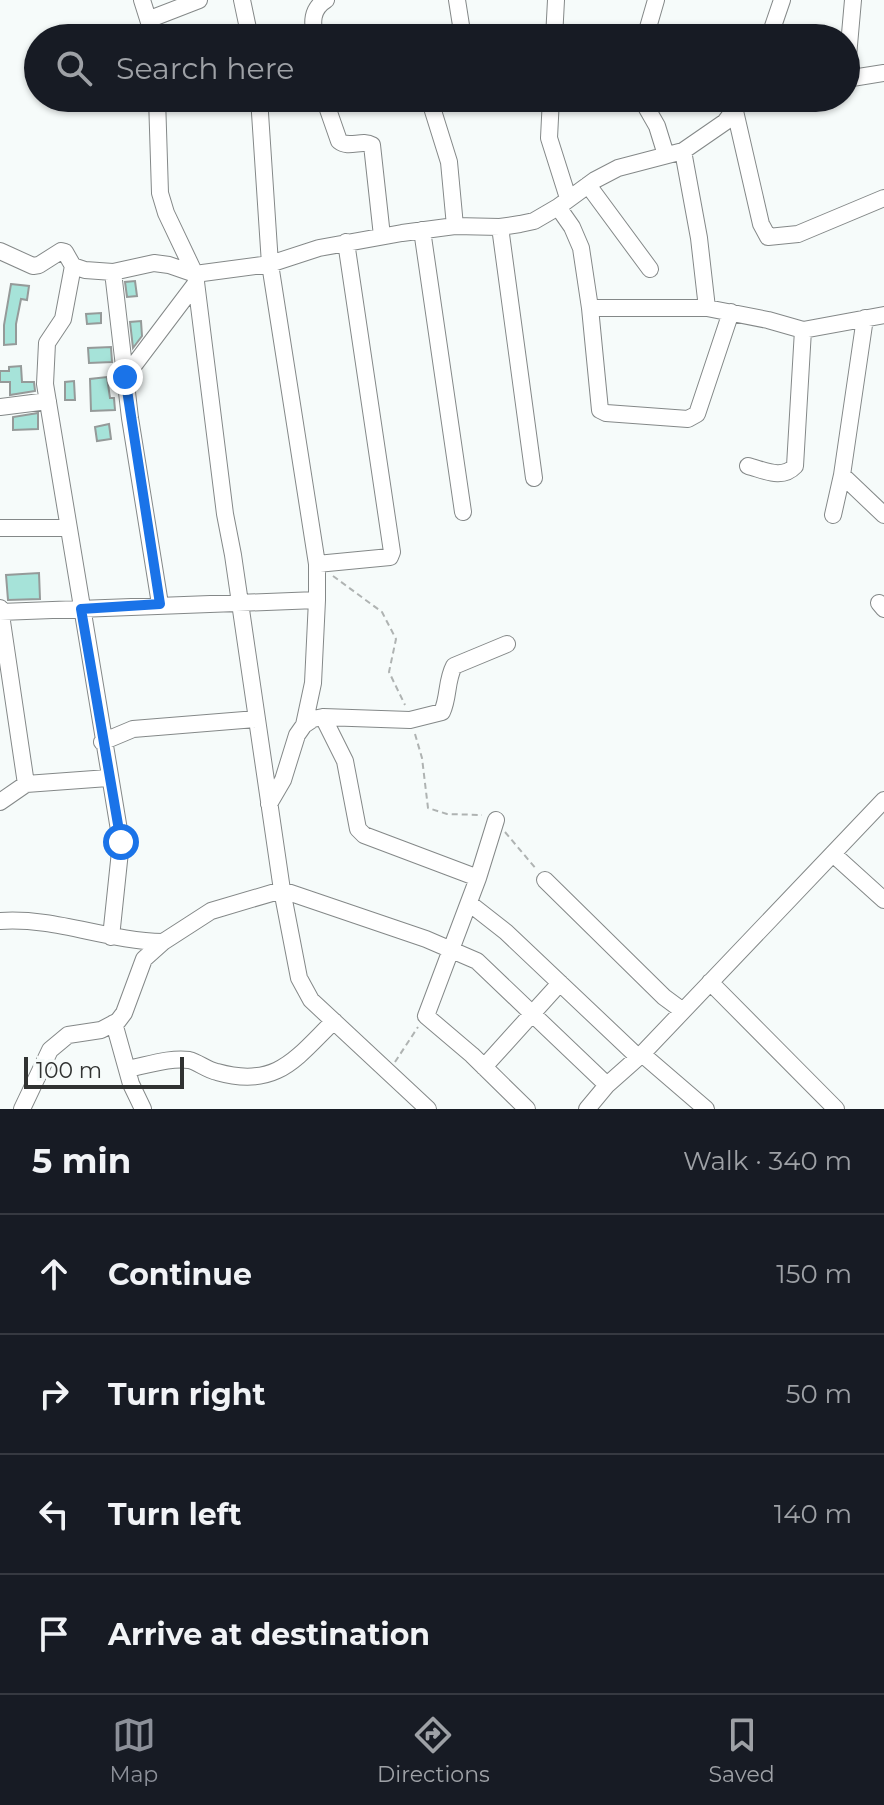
<!DOCTYPE html>
<meta charset="utf-8">
<style>
:root{--surface:#171b24;--page:#20242c;--text:#f1f3f6;--muted:#9ea1a6;--line:#363941;--accent:#8c9099}
body{margin:0;font-family:Montserrat,sans-serif;background:var(--page);color:var(--text)}
.scale{position:absolute;left:24px;bottom:20px;width:160px;box-sizing:border-box;padding-left:8px;border:4px solid #303231;border-top:0;font-size:22px;line-height:28px;white-space:nowrap;color:#303231;-webkit-text-stroke:6px #f6fbfa;paint-order:stroke}
.stop{position:absolute;width:24px;height:24px;margin:-18px;border:6px solid #1a73e8;border-radius:50%;background:#fff}
.stop.end{background:#1a73e8;border-color:#fff;box-shadow:0 2px 8px #0008}
.list{margin:0;padding:0;list-style:none}
h2{display:flex;justify-content:space-between;align-items:center;height:104px;margin:0;padding:0 32px;font-size:34px}
h2 small{font-size:26px;font-weight:400;color:var(--muted)}
.list li{display:grid;grid-template-columns:52px 1fr auto;gap:24px;align-items:center;box-sizing:border-box;height:120px;padding:0 32px;border-top:2px solid var(--line)}
.list b{display:block;font-size:30px;white-space:nowrap}
.list em{font-size:26px;font-style:normal;color:var(--muted)}
.icon{flex:none;width:44px;height:44px;fill:none;stroke:currentColor;stroke-width:2;stroke-linecap:round;stroke-linejoin:round}
.map{position:relative;flex:none;width:884px;height:1109px;overflow:hidden}
.search{position:absolute;background:var(--surface);box-shadow:0 2px 6px #0004;left:24px;right:24px;top:24px;height:88px;display:flex;align-items:center;gap:20px;box-sizing:border-box;padding:0 28px;border-radius:44px;color:var(--muted);font-size:30px}
.sheet{height:584px;background:var(--surface)}
nav{display:flex;justify-content:space-around;align-items:center;box-sizing:border-box;height:112px;border-top:2px solid var(--line);background:var(--surface);font-size:22px;color:var(--muted)}
nav a{display:grid;justify-items:center;gap:4px}
nav .on{color:var(--accent)}
.map>svg:first-child{display:block}
.building{fill:#a6e3d9;stroke:#959a99;stroke-width:2}
.lines{fill:none;stroke-linecap:round;stroke-linejoin:round}
.minor-casing{stroke:#848888;stroke-width:18}
.path{stroke:#afb3b2;stroke-width:2;stroke-dasharray:6 4;stroke-linecap:butt}
.minor{stroke:#fff;stroke-width:16}
.route{stroke:#1a73e8;stroke-width:10}
</style>
<div class="map">
<svg width="884" height="1109" viewBox="0 0 884 1109">
<rect width="100%" height="100%" fill="#f6fbfa"/>
<!-- building -->
<path class="building" d="M135,281L137,296L127,297L125,282Z
M11,284L29,286L27,300L21,299L16,324V344L4,345V325Z
M101,313V323L87,324L86,314Z
M141,321L142,336L133,348L130,322Z
M111,347L112,362L89,363L88,348Z
M21,366L22,382H34L35,391L10,395V382H0V371H9V367Z
M107,377L110,398H114L115,410L91,411L90,379Z
M74,381L75,400H65V382Z
M38,413V429L13,430V417Z
M109,424L111,439L97,441L95,427Z
M39,573L40,599L8,600L6,575Z"/>
<g class="lines">
<!-- minor casing -->
<g class="minor-casing">
<path id="minor" d="M142,0L154,38
M242,0L250,38
M457,0L463,38
M150,19L199,0
M315,38C312,23 311,9 326,0
M554,38L556,0
M645,38L656,0
M769,38L782,0
M846,79L853,0
M846,79L884,73
M157,98L160,193L166,213L195,274L225,514L233,555L282,890L299,978L311,1000L428,1109
M324,98L339,141C349,149 362,139 372,145L382,236
M429,98L449,162L455,226
M551,98L549,138L568,198
M641,98L657,126L666,155
M735,111L761,224L768,237L798,234L884,198
M683,151L699,238L707,308
M588,185L650,269
M558,207L572,227L581,248L590,308H707L768,320L803,330L884,315
M500,227L534,478
M422,230L463,512
M0,251L33,266L39,265L61,251L65,252L73,266L85,270L113,272L154,263L169,265L195,274L270,264L319,248L402,233L455,226L500,227L520,224L534,221L558,207L595,180L618,168L683,151L725,122L743,98
M73,266L63,319L47,343L45,384L121,842L111,937
M113,272L130,418L160,604
M590,308L600,410L606,413L688,419L697,414L731,312
M125,377L196,283
M0,407L48,401
M748,466C764,470 782,480 795,466L803,330
M842,475L884,515
M833,515L842,475L865,318
M0,528H68
M317,564L390,557L392,552L346,242
M879,603L884,609
M0,608L26,784
M0,612L317,600V564L270,264L259,98
M323,717L345,761L358,829L364,835L478,878
M304,725L313,683L317,600
M102,742L133,729L257,719
M0,802L26,784L108,778
M269,804L283,780L297,735L304,725L313,719L323,717L410,720L442,712C449,697 446,681 454,666L507,644
M496,820L478,878L426,1016L472,1055L527,1109
M833,854L884,900
M545,880L664,997L683,1011
M469,903L506,932L638,1057
M0,921C55,917 107,941 163,942
M710,982L836,1109
M114,1023L131,1084L143,1109
M642,1054L706,1109
M484,1067L560,983
M127,1069C145,1066 170,1057 189,1060C198,1062 207,1070 217,1072C277,1089 296,1058 334,1021
M22,1109L50,1050L68,1035L101,1030L118,1021L124,1013L144,959L163,942L211,911L282,890L426,939L477,961L607,1085
M587,1109L607,1085L642,1054L884,800"/>
</g>
<!-- path -->
<path class="path" d="M333,576L382,612L396,639L389,672L405,705
M415,734L422,758L428,808L447,814L482,815
M505,832L537,870
M395,1062L418,1027"/>
<!-- minor -->
<use href="#minor" class="minor"/>
</g>
<g class="lines">
<!-- route -->
<path class="route" d="M121,842L81,609L160,604L125,377"/>
</g>
</svg>
<div class="scale">100 m</div>
<div class="stop" style="left:121px;top:842px"></div>
<div class="stop end" style="left:125px;top:377px"></div>
<div class="search"><svg class="icon" aria-label="search" viewBox="0 0 24 24"><circle cx="10" cy="10" r="6"/><path d="M15 15l6 6"/></svg>Search here</div>
</div>
<section class="sheet">
<h2>5 min<small>Walk · 340 m</small></h2>
<ul class="list">
<li><svg class="icon" aria-label="ahead" viewBox="0 0 24 24"><path d="M12 20V5M6 11l6-6 6 6"/></svg><div><b>Continue</b></div><em>150 m</em></li>
<li><svg class="icon" aria-label="right" viewBox="0 0 24 24"><path d="M7 20v-9h11M14 6l5 5-5 5"/></svg><div><b>Turn right</b></div><em>50 m</em></li>
<li><svg class="icon" aria-label="left" viewBox="0 0 24 24"><path d="M17 20v-9H6M10 6l-5 5 5 5"/></svg><div><b>Turn left</b></div><em>140 m</em></li>
<li><svg class="icon" aria-label="arrive" viewBox="0 0 24 24"><path d="M6 21V4h12l-3 4 3 4H6"/></svg><div><b>Arrive at destination</b></div></li>
</ul>
</section>
<nav>
<a class="on"><svg class="icon" aria-label="map" viewBox="0 0 24 24"><path d="M3 6l6-2 6 2 6-2v14l-6 2-6-2-6 2zM9 4v14M15 6v14"/></svg>Map</a>
<a><svg class="icon" aria-label="directions" viewBox="0 0 24 24"><path d="M12 3l9 9-9 9-9-9zM9 14v-3h6M13 9l2 2-2 2"/></svg>Directions</a>
<a><svg class="icon" aria-label="saved" viewBox="0 0 24 24"><path d="M7 4h10v16l-5-4-5 4z"/></svg>Saved</a>
</nav>
